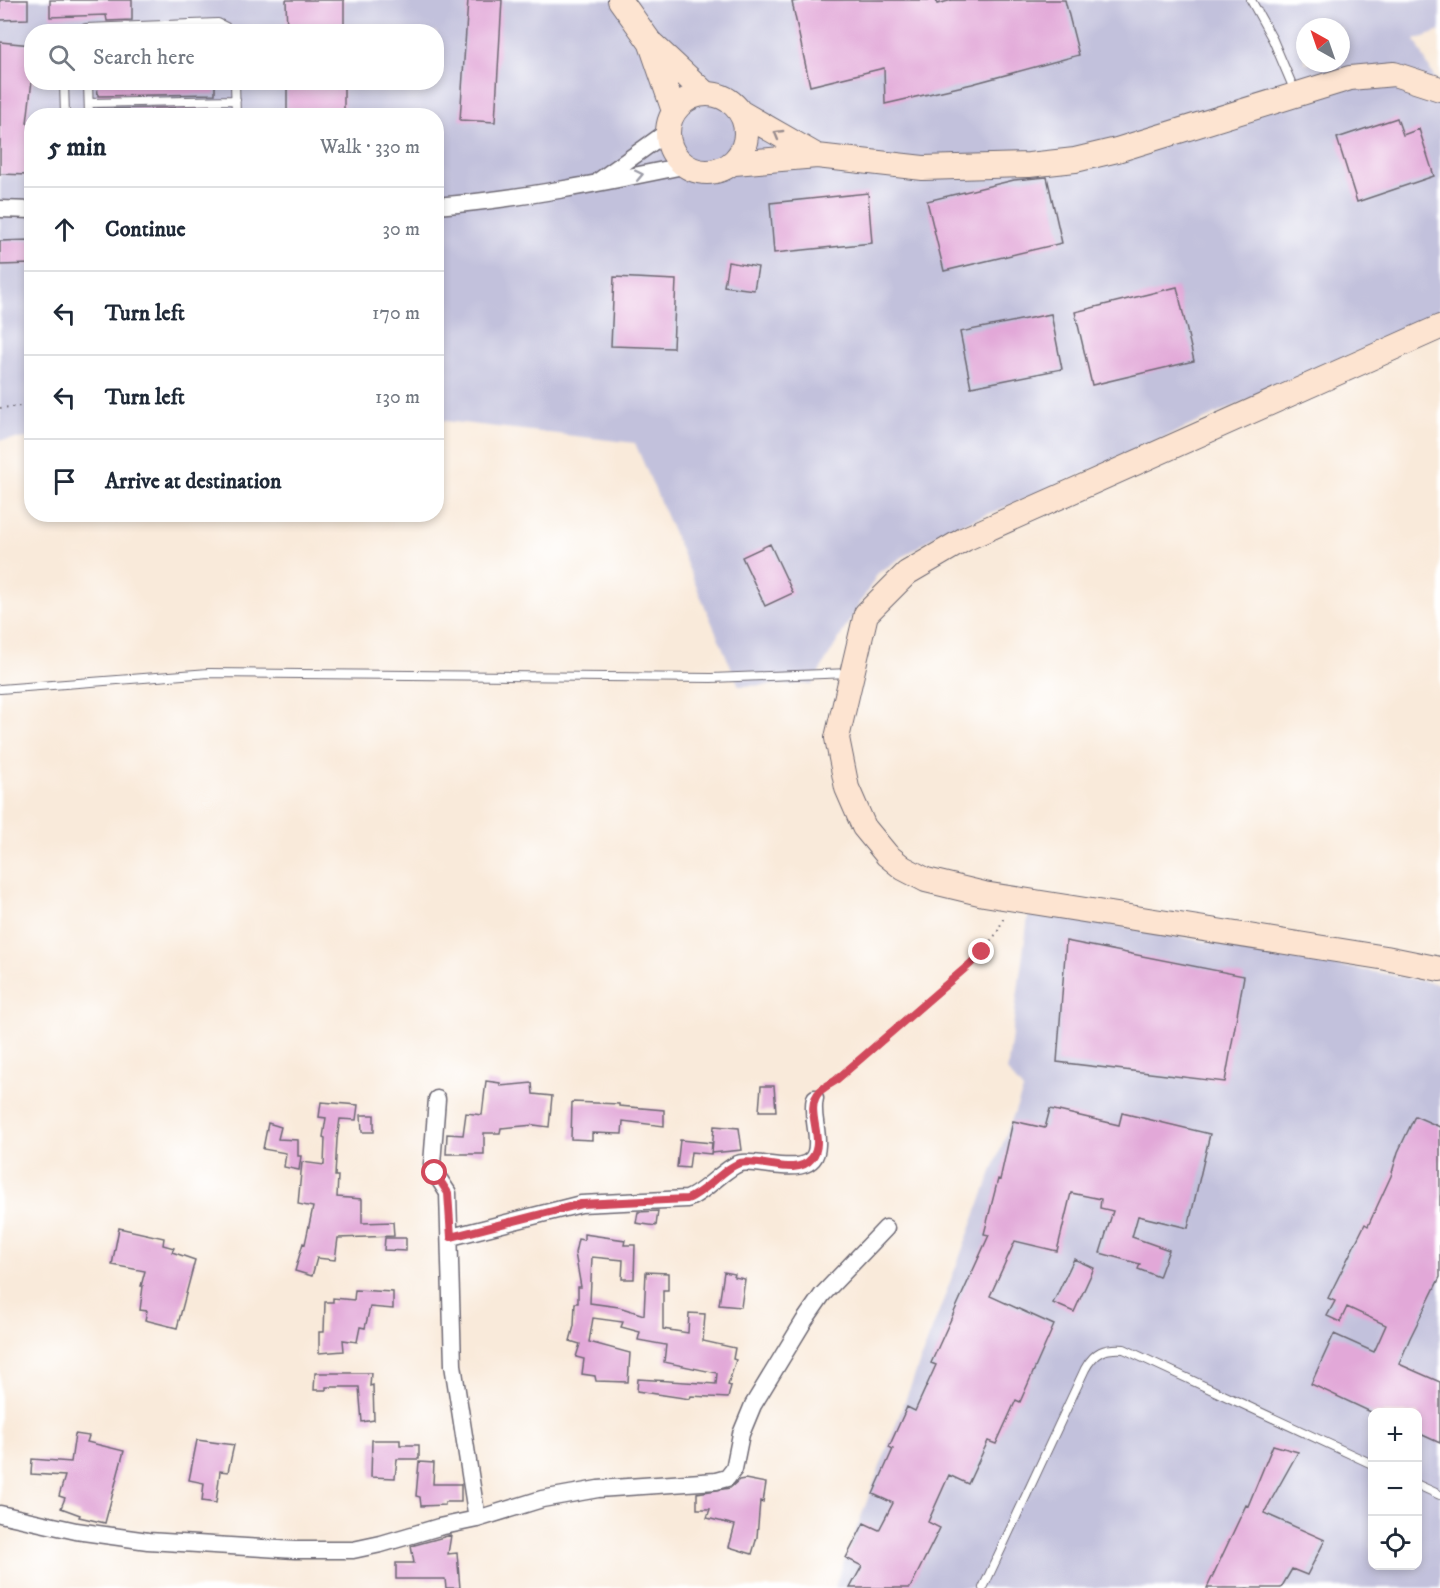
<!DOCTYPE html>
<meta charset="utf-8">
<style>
:root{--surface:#fff;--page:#f6f6f7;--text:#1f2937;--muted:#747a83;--line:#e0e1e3}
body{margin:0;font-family:"IM FELL DW Pica",serif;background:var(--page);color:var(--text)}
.controls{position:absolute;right:18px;bottom:18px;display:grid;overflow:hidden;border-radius:12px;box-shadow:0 3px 9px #0003}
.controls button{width:54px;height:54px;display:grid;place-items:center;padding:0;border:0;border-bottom:2px solid var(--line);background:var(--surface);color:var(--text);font:30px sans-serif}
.compass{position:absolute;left:1296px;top:18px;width:54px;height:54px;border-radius:50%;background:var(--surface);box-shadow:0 3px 9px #0003;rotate:320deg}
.stop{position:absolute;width:18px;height:18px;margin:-14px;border:4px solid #d1495b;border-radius:50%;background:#fff}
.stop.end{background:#d1495b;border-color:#fff;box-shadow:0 2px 6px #0008}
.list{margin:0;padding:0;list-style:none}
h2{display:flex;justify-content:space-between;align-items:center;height:78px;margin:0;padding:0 24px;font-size:26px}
h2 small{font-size:20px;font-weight:400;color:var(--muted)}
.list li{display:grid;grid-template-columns:39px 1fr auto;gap:18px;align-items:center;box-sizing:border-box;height:84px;padding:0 24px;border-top:2px solid var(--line)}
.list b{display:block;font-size:22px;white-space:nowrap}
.list em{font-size:20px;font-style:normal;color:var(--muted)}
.icon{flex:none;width:33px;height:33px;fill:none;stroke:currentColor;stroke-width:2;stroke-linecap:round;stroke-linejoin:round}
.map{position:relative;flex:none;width:1440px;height:1588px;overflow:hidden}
.search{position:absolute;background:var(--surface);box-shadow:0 3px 9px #0003;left:24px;top:24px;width:420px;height:66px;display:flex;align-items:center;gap:15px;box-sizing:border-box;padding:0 21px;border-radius:24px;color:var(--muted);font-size:22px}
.panel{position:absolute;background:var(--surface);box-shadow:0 3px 9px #0003;left:24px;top:108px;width:420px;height:414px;border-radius:24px}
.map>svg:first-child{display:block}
.industrial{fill:#c2c1dc;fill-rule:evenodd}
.building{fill:#e2a8d8}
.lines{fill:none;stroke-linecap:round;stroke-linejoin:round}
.service-casing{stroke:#6d6873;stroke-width:10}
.minor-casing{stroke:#6d6873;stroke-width:19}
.secondary-casing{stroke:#6d6873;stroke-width:26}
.path{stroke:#6d6873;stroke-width:2;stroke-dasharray:1.5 4.5;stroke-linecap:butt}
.service{stroke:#fff;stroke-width:8}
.minor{stroke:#fff;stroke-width:16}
.secondary{stroke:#fde4d1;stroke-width:24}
.oneway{stroke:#9a8d8e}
.oneway2{stroke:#9c9ca7}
.route{stroke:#d1495b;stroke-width:8}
</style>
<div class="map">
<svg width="1440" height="1588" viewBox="0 0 1440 1588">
<rect width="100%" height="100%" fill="#fff"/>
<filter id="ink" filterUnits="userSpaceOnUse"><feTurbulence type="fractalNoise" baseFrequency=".0167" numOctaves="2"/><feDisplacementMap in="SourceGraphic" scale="12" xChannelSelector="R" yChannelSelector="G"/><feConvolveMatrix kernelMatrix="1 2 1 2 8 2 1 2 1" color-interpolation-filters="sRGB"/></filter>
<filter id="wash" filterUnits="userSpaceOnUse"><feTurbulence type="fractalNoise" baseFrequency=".008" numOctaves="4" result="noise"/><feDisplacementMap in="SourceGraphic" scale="24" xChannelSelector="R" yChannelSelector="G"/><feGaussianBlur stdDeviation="1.35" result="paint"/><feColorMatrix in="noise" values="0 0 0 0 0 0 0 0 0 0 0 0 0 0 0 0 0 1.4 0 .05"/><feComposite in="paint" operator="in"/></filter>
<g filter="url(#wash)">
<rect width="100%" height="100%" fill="#f9eada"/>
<!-- industrial -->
<path class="industrial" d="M0,0H1440V31L1415,40L1440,89V313L1435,317L1023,500L939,533L878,573L812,684L739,686L635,443L437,420L436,116H32L31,438L0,440ZM1305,27H1341V63H1305ZM32,32H436V82H32Z
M1029,910L1440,984V1588H834L1023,1090L1007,1071ZM1372,1412H1418V1566H1372Z"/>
<g id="blocks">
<!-- building -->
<path class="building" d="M0,0H28V19L0,20Z
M50,0H132V20L107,21L106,15L50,17Z
M286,0H344V32H287Z
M468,0H502L495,122L460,120Z
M802,0H936L937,4L952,0H1065L1079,55L972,84L885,104L884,68L810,86L792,2Z
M0,42L32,45V80L27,123H29L28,175L0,174Z
M215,82V94L98,96L97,83Z
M287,82H344V116H287Z
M216,107V110L98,114V109Z
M1397,118L1403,135L1419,129L1434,176L1357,202L1337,138Z
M1047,177L1062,243L944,271L927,201L1014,180Z
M868,193L872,243L774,253L770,203Z
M32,240V264L0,265V241Z
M728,262L758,267L754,290L724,286Z
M614,277L676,280L673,348L611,346Z
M1177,287L1194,361L1092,385L1075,312Z
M1051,314L1062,369L971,387L960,332Z
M770,544L793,593L765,606L742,557Z
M1066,941L1244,976L1225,1082L1057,1062Z
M486,1081L500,1083V1086L532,1083L533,1094L552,1096L549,1127L534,1125L501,1128L500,1133H484V1154H446L447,1134L463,1135L466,1113L482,1115Z
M761,1086H774L776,1111H759Z
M321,1102L358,1105L356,1120L340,1119L337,1139L335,1176H338L337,1197L362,1199V1223L393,1222L394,1236L338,1238L335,1260L317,1258L312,1276L295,1271L303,1243L305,1244L313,1207L298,1204L302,1162L324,1165L325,1138L323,1137L326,1118L319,1117Z
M572,1102L619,1104V1106L664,1110V1126L623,1121L622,1134L592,1133V1140L571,1139Z
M1050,1109L1119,1125L1122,1113L1210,1134L1188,1228L1138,1216L1132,1237L1169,1250L1159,1277L1138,1269L1140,1264L1100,1253L1113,1211L1100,1208L1101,1199L1071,1193L1057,1251L1015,1241L990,1296L1054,1325L1020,1402L1016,1400L996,1444L988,1441L968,1484L949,1475L928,1522L940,1528L910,1588H850L862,1566L846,1558L864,1523L879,1530L893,1503L873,1494L893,1449L889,1447L907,1407L915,1411L936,1365L931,1363L989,1235L984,1234L998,1179L1000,1180L1013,1121L1045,1128Z
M361,1115H374V1132H362Z
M1415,1116L1440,1127V1277L1410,1338L1399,1364L1440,1382V1443L1418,1433V1413H1373L1311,1384L1334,1334L1374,1352L1386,1325L1347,1307L1340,1322L1327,1316L1335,1301L1328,1298L1365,1224L1368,1226L1391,1176L1398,1152Z
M268,1123L281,1127L278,1139L298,1140V1156H301L299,1170L284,1167L286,1153L263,1149Z
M714,1126L739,1128L742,1150L712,1153Z
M680,1140L712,1143L711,1154L691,1152L689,1168L677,1167Z
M658,1211L656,1226L636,1223L638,1212Z
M119,1228L164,1238L163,1245L174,1248L172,1252L195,1260L177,1328L145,1320L147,1311L140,1310L143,1286H141L145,1271L112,1265Z
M584,1234L625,1240L624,1245H635L634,1279H622L623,1260L592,1257L590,1303L619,1307L644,1315L646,1272L668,1273V1290H663V1329L688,1333L689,1313L705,1314L703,1341L735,1348L733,1359L736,1360L728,1385L731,1386L728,1398L691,1396L690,1399L637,1391L638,1379L716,1384L717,1373L664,1362L666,1345L638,1340L640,1332L621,1327L623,1322L593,1318L589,1342L630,1353L628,1382L596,1381L595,1376L582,1374L584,1359L576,1357L580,1344L570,1341L574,1326L575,1303H578V1287H581L575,1253L578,1239L584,1240Z
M385,1238H406V1251L384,1250Z
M1074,1259L1094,1268L1074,1312L1053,1303Z
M724,1272L735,1274L734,1277L745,1279L741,1307L719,1305Z
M355,1290L393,1292V1309L370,1307L365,1328L360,1327L357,1342L343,1340L344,1351L319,1353V1332H324L325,1302H333V1298L354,1300Z
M315,1373H371L370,1386L373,1385L374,1420L362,1422L359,1387H326V1390H314Z
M75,1434L89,1436L87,1442L124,1451L105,1523L79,1517L80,1515L61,1508L65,1498L59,1496L65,1476L31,1474L32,1459L71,1462Z
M197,1440L234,1445L228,1472L220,1471L216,1503L202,1501L204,1483L189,1480Z
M372,1440H400V1445H419V1459H397L395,1478L371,1477Z
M1273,1445L1298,1452L1264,1513L1325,1540L1307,1575L1292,1569L1281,1588H1207L1246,1505L1248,1506Z
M419,1462L434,1463L433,1484H461V1502H445V1505L421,1506L420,1497L416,1496Z
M745,1479L766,1483L763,1502L760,1501L757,1537L752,1554L729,1547L735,1525L707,1518L710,1509H697V1493L730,1488L739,1480Z
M451,1535L448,1554L457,1553L460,1588H446L445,1579H396V1563H414L411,1546Z"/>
</g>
</g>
<g filter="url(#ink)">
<use href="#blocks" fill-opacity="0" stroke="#6d6873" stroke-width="1.5"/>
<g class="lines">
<!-- service casing -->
<g class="service-casing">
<path id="service" d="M1251,0L1273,40L1296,94
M78,32L86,28L218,23L226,27L230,32
M64,82L65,116
M88,82L89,116
M235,82L236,116
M89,103L236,100
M0,689L209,673L711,678L851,673
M1418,1485L1440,1495
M983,1588L1085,1369C1095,1351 1104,1348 1124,1349L1372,1464"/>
</g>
<!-- minor casing -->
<g class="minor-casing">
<path id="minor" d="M600,180L667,132
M436,206C520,199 601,183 683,166
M0,209L32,210
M437,1099L432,1164L435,1173L448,1193L453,1365L477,1519
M451,1237L581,1204L687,1199C706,1192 725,1167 741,1163C761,1159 816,1182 817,1145C818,1128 811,1114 815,1098
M0,1514L76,1531L148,1541L295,1550H353L381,1544L439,1527L477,1519L542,1499L598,1489L716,1481L727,1478L734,1469L741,1434L753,1405L804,1321L822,1295L886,1228"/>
</g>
<!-- secondary casing -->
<g class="secondary-casing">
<path id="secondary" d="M620,0L650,42L706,94
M651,44L674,111
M668 133a39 39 0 1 1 78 0a39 39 0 1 1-78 0Z
M740,112L817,156
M734,163L817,156L923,168L1029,165L1075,160L1117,150L1350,78L1394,74L1440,89
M1440,327L965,539L907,573L866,614L837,738L847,788L864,827L887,855L903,868L926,880L984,894L1386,958L1440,969"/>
</g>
<!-- path -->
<path class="path" d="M0,408L32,405
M825,1088L835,1081L971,964L997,933L1004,917"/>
<!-- service -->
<use href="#service" class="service"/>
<!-- minor -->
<use href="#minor" class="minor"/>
<!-- secondary -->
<use href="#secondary" class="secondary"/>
</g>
<!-- one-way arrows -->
<defs><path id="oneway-chevron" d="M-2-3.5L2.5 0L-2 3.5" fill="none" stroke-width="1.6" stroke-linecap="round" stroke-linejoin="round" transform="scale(1.5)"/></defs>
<use class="oneway" href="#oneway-chevron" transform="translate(778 134) rotate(-150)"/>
<use class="oneway2" href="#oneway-chevron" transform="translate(639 175) rotate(-12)"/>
</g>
<g class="lines" filter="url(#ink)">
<!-- route -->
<path class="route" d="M435,1173L448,1193L451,1237L581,1204L687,1199C706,1192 725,1167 740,1163C762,1158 796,1178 812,1158C827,1139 802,1110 820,1091C824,1087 830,1084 835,1081L970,964L982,952"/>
</g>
</svg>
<div class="controls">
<button>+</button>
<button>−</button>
<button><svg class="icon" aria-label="locate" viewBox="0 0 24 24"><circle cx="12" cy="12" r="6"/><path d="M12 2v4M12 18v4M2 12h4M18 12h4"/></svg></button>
</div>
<svg class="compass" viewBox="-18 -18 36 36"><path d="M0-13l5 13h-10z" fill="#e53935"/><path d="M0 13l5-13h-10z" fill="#747a83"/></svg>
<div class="stop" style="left:435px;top:1173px"></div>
<div class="stop end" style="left:982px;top:952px"></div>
<div class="search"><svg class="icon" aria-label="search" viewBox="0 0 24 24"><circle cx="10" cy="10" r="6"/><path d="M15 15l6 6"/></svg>Search here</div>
<section class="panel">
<h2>5 min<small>Walk · 330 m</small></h2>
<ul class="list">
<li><svg class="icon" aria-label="ahead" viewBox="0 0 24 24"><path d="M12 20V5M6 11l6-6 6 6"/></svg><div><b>Continue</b></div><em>30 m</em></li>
<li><svg class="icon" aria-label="left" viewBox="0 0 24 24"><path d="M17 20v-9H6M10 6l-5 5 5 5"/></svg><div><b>Turn left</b></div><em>170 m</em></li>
<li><svg class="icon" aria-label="left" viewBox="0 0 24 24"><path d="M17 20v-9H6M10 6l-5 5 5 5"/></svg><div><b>Turn left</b></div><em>130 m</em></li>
<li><svg class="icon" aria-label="arrive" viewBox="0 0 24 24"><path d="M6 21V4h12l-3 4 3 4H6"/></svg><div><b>Arrive at destination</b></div></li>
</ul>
</section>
</div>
